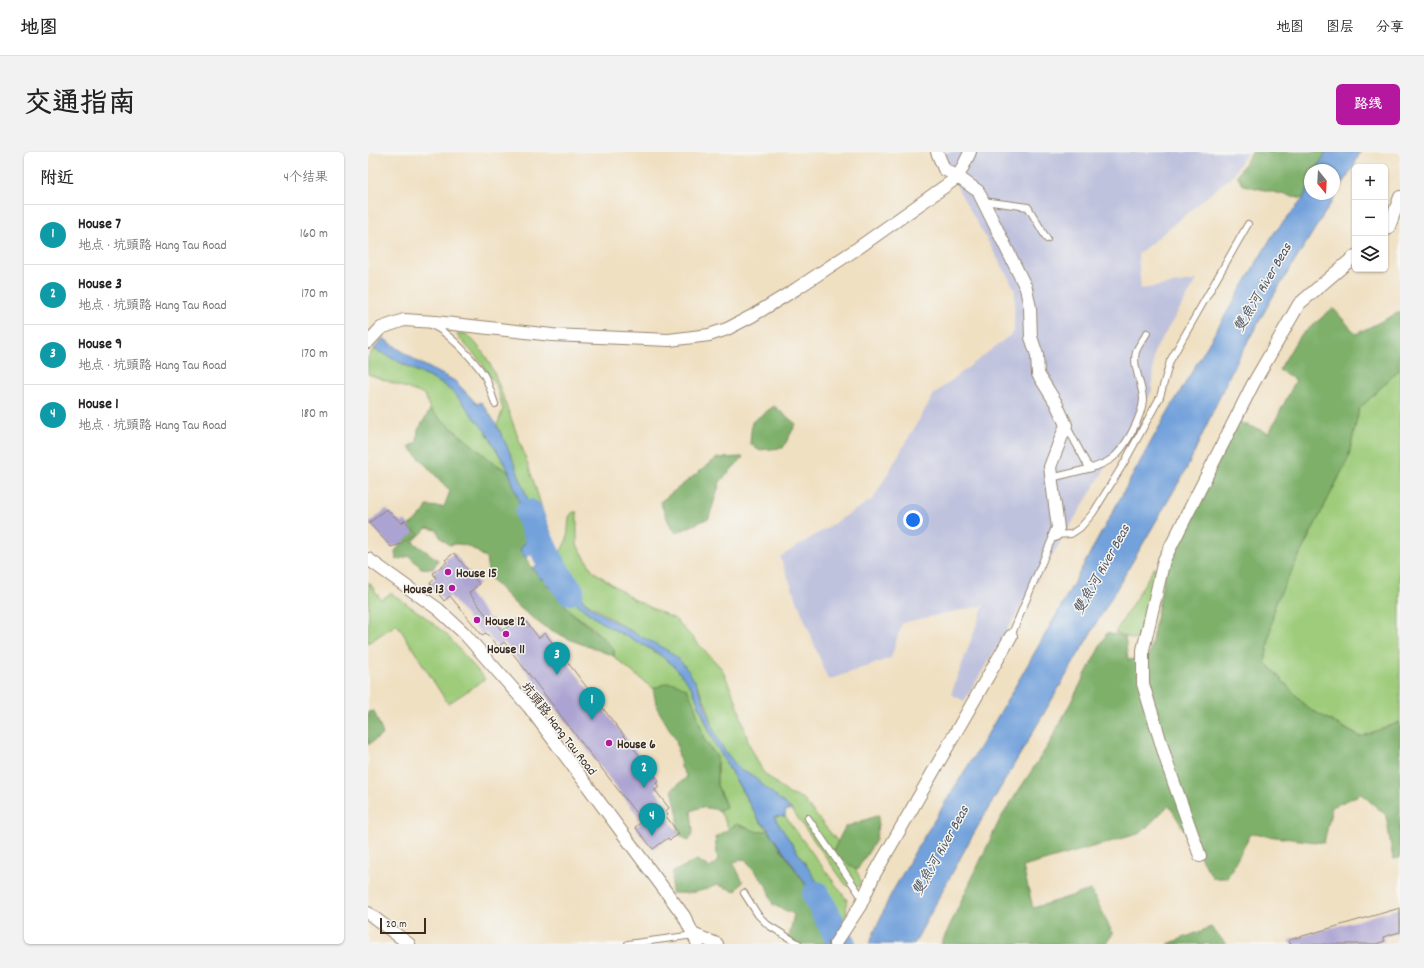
<!DOCTYPE html>
<html lang="zh">
<meta charset="utf-8">
<style>
:root{--surface:#fff;--page:#f2f2f2;--text:#222;--muted:#767676;--line:#e0e0e0;--accent:#b5179e}
body{margin:0;font-family:Dekko,"LXGW WenKai TC",sans-serif;background:var(--page);color:var(--text)}
.controls{position:absolute;right:12px;top:12px;display:grid;overflow:hidden;border-radius:6px;box-shadow:0 1px 3px #0004}
.controls button{width:36px;height:36px;display:grid;place-items:center;padding:0;border:0;border-bottom:1px solid var(--line);background:var(--surface);color:var(--text);font:20px sans-serif}
.compass{position:absolute;left:936px;top:12px;width:36px;height:36px;border-radius:50%;background:var(--surface);box-shadow:0 1px 3px #0004;rotate:162deg}
.scale{position:absolute;left:12px;bottom:10px;width:46px;box-sizing:border-box;padding-left:4px;border:2px solid #3b2a1e;border-top:0;font-size:11px;line-height:14px;white-space:nowrap;color:#3b2a1e;-webkit-text-stroke:3px #f6f6f2;paint-order:stroke}
.you{position:absolute;left:545px;top:368px;width:14px;height:14px;margin:-10px;border:3px solid #fff;border-radius:50%;background:#1a73e8;box-shadow:0 0 0 6px #1a73e833}
.badge{display:grid;place-items:center;width:26px;height:26px;border-radius:50%;background:var(--accent);color:#fff;font-size:13px;font-weight:700}
.pin{position:absolute;translate:-50% -33px;filter:drop-shadow(0 1px 2px #0008)}
.pin::after{content:'';position:absolute;top:21px;width:14px;height:12px;background:inherit;clip-path:polygon(0 0,100% 0,50% 100%)}
.list{margin:0;padding:0;list-style:none}
h2{display:flex;justify-content:space-between;align-items:center;height:52px;margin:0;padding:0 16px;font-size:17px}
h2 small{font-size:13px;font-weight:400;color:var(--muted)}
.list li{display:grid;grid-template-columns:26px 1fr auto;gap:12px;align-items:center;box-sizing:border-box;height:60px;padding:0 16px;border-top:1px solid var(--line)}
.list b{display:block;font-size:15px;white-space:nowrap}
.list p{margin:0;font-size:13px;white-space:nowrap;color:var(--muted)}
.list em{font-size:13px;font-style:normal;color:var(--muted)}
.icon{flex:none;width:22px;height:22px;fill:none;stroke:currentColor;stroke-width:2;stroke-linecap:round;stroke-linejoin:round}
.map{position:relative;flex:none;width:1032px;height:792px;overflow:hidden;border-radius:6px}
header{display:flex;align-items:center;gap:24px;box-sizing:border-box;height:56px;padding:0 20px;background:var(--surface);border-bottom:1px solid var(--line)}
header strong{font-size:19px}
nav{display:flex;gap:22px;margin-inline-start:auto;font-size:14px}
.intro{display:flex;align-items:center;justify-content:space-between;box-sizing:border-box;height:96px;padding:0 24px}
h1{margin:0;font-size:28px}
.button{padding:10px 18px;border-radius:6px;background:var(--accent);color:#fff;font-size:14px;font-weight:700}
main{display:flex;gap:24px;padding:0 24px}
aside{flex:1;background:var(--surface);border-radius:6px;box-shadow:0 1px 3px #0004}
.map>svg:first-child{display:block}
.industrial{fill:#bfc2dd}
.green{fill:#9ecc7a;stroke:#6c7b4c}
.forest{fill:#7eb06a;stroke:#5c6d44}
.water{fill:#72a1db;stroke:#56667c}
.lines{fill:none;stroke-linecap:round;stroke-linejoin:round}
.river{stroke:#72a1db;stroke-width:28}
.building{fill:#aba3d1}
.service-casing{stroke:#968570;stroke-width:8}
.minor-casing{stroke:#968570;stroke-width:14}
.service{stroke:#fff;stroke-width:6}
.minor{stroke:#fff;stroke-width:12}
.poi-dot{fill:#b5179e;stroke:#f6f6f2;stroke-width:1.5}
.labels{text-anchor:middle;stroke-width:3;stroke-linejoin:round;paint-order:stroke}
.poi-label{font-size:13px;font-weight:bold;fill:#3b2a1e;stroke:#f6f6f2;text-anchor:start}
.street-label{font-size:13px;fill:#3b2a1e;stroke:#f6f6f2}
.water-label{font-size:14px;font-style:italic;fill:#4e5460;stroke:#f6f6f2}
</style>
<header>
<strong>地图</strong>
<nav><a>地图</a><a>图层</a><a>分享</a></nav>
</header>
<div class="intro"><h1>交通指南</h1><a class="button">路线</a></div>
<main>
<aside>
<h2>附近<small>4个结果</small></h2>
<ul class="list">
<li><span class="badge" style="background:#0f9aa8">1</span><div><b>House 7</b><p>地点 · 坑頭路 Hang Tau Road</p></div><em>160 m</em></li>
<li><span class="badge" style="background:#0f9aa8">2</span><div><b>House 3</b><p>地点 · 坑頭路 Hang Tau Road</p></div><em>170 m</em></li>
<li><span class="badge" style="background:#0f9aa8">3</span><div><b>House 9</b><p>地点 · 坑頭路 Hang Tau Road</p></div><em>170 m</em></li>
<li><span class="badge" style="background:#0f9aa8">4</span><div><b>House 1</b><p>地点 · 坑頭路 Hang Tau Road</p></div><em>180 m</em></li>
</ul>
</aside>
<div class="map">
<svg width="1032" height="792" viewBox="0 0 1032 792">
<rect width="100%" height="100%" fill="#f6f6f2"/>
<filter id="ink" filterUnits="userSpaceOnUse"><feTurbulence type="fractalNoise" baseFrequency=".025" numOctaves="2"/><feDisplacementMap in="SourceGraphic" scale="8" xChannelSelector="R" yChannelSelector="G"/><feConvolveMatrix kernelMatrix="1 2 1 2 8 2 1 2 1" color-interpolation-filters="sRGB"/></filter>
<filter id="wash" filterUnits="userSpaceOnUse"><feTurbulence type="fractalNoise" baseFrequency=".012" numOctaves="4" result="noise"/><feDisplacementMap in="SourceGraphic" scale="16" xChannelSelector="R" yChannelSelector="G"/><feGaussianBlur stdDeviation="0.9" result="paint"/><feColorMatrix in="noise" values="0 0 0 0 0 0 0 0 0 0 0 0 0 0 0 0 0 1.4 0 .05"/><feComposite in="paint" operator="in"/></filter>
<g filter="url(#wash)">
<rect width="100%" height="100%" fill="#f0e0c2"/>
<!-- industrial -->
<path class="industrial" d="M576,0H880L863,25L770,102L773,137L829,128L786,200L784,239L596,549L583,542L616,453L534,471L523,506L460,528L412,405L505,347L566,242L646,180L647,137L590,37Z"/>
<!-- green -->
<path class="green" d="M88,182H98C125,205 129,230 141,261C156,300 170,339 180,379H173L170,373L129,273L135,258L129,235L112,209Z
M6,197L76,233L89,244L118,280L141,320L126,311L62,258L57,243L0,222V205Z
M1032,217V570L993,585L940,556L897,510L907,452L980,307L991,257Z
M205,360H209V393L225,419L265,447L307,467L354,517L368,548L381,592L395,620L421,642L434,646L470,690L464,701C476,709 495,717 492,734L486,736L478,733L424,658L381,621L373,620L353,594L346,579L339,554L329,532L314,511L219,451L204,438L194,418L192,401L199,387L201,365Z
M786,416L792,417L774,490L747,481Z
M173,427H183C199,442 216,460 236,472C258,486 284,495 304,512C330,534 332,564 347,591C361,618 377,644 392,670L400,678L366,686L351,658L358,654L349,633V605L336,587L326,552L298,531L285,537L246,505V498L225,476L203,460Z
M1,430L13,448L23,441L56,464L78,482L117,527L80,552L29,472L0,491Z
M417,664L479,748L478,764L471,771L463,757L456,740L406,665Z"/>
<!-- forest -->
<path class="forest" d="M884,0H958L949,18H942V32L935,47L875,33L869,23Z
M965,156L988,182L1032,160V217L991,257L980,307L907,452L897,510L940,556L992,585L1032,570V706L1025,707L1018,663L993,642L964,655L956,691L883,682L859,726H845L801,653L773,681L655,715L665,756L723,738L745,782L737,792H573L632,667L681,592L739,481L757,485L760,508L781,505L799,408L866,268L901,281L928,228L911,218L930,186Z
M406,254L428,272L415,296L390,298L382,291L384,270Z
M62,258L127,312L141,320L163,386L152,397L164,416L203,460L235,486L246,498V504L203,488L175,474L147,452L121,425L118,406C105,397 97,389 81,393L72,385L69,378L59,376L45,390L70,408L65,417L53,416L41,404L28,408L27,399L36,389L33,378C43,372 55,365 59,354L76,355L82,339L41,295L49,290L50,278Z
M375,305L352,330L341,366L308,381L301,371L292,350L349,306Z
M298,531H307L319,537L326,552L336,587L349,605V633L358,655L351,658L333,655L323,659L325,679L321,689L309,681L310,664L304,637L319,625L313,615L308,588L289,556L285,537Z
M6,559L15,582L0,593V560Z
M511,663L508,688L489,718L464,701L477,675Z
M369,672L390,680L400,678L445,744L466,792H425L421,785L426,762L405,753L398,733L377,707L365,710L375,730L368,739L349,733C333,740 320,742 303,741L305,720L329,708L342,716L350,708L347,685Z
M843,775L858,792H800Z"/>
<!-- water -->
<path class="water" d="M958,0H992L986,14L904,146L863,220L818,318L602,688L546,792H501L522,744L549,696L619,583L686,467L790,277L906,81L935,47L942,32V42H966V18H949Z
M15,186L50,210L87,229L109,252L113,250C142,287 152,331 170,373L173,378L180,379L185,390L157,406L152,397L161,386L162,381L141,320L134,307L118,280L89,244L76,233L6,197Z
M192,401L198,412L196,417C198,424 200,431 204,437C215,454 257,476 276,486C290,493 304,499 314,511C332,531 337,555 346,579C352,594 363,607 373,619L381,621L424,658H418L417,664L406,665L456,740L463,757L471,771L460,781C450,741 419,707 397,673L392,670L346,590L324,536L305,513L288,500L234,471L215,457L183,427H173L164,416Z"/>
<g class="lines">
<!-- river -->
<path class="river" d="M161,361C171,388 183,417 202,439
M448,743L474,792"/>
</g>
<g id="blocks">
<!-- building -->
<path class="building" d="M18,357L34,371L37,368L46,381L33,392L23,395L1,371Z
M86,401L111,432L101,441L122,468L124,466L134,479L150,467L153,470L156,467L171,486L177,481L291,629L288,631L291,635L287,638L301,656L298,659L300,662L298,664L311,682L302,688L300,686L285,697L267,675L274,670L271,665L136,490L130,495L118,481L114,483L82,444L76,449L62,431L68,426L65,421L79,410L77,408Z
M1032,756V780L1015,785L1017,789L1008,792H922L921,788Z"/>
</g>
</g>
<g filter="url(#ink)">
<use href="#blocks" fill-opacity="0" stroke="#968570" stroke-width="1"/>
<g class="lines">
<!-- service casing -->
<g class="service-casing">
<path id="service" d="M615,49L660,55L679,87
M65,174C80,180 107,209 116,223C121,232 124,243 127,252
M698,273L720,314L724,316C732,313 742,310 748,303C759,292 774,264 775,248C775,233 764,215 768,200C770,193 776,187 779,181
M683,326L724,316
M643,484L684,387L687,383L703,382L712,376L725,361L756,311L792,245L802,209L880,72
M440,666L495,747
M376,741L390,763L400,773L431,792
M260,792L326,783"/>
</g>
<!-- minor casing -->
<g class="minor-casing">
<path id="minor" d="M569,0L576,17L590,25L602,0
M1017,78L1021,75L1032,45
M0,190L13,176L36,168L67,170L184,183L301,188L341,183L359,177L384,164L428,137L490,96L590,25L610,39L658,136L662,156L663,185L669,203L670,222L688,251L698,273L682,315L690,376L687,383
M0,407L70,457L96,481L161,555L316,764L330,792
M832,704L801,617L775,532V498L796,408L885,232L931,152L987,104
M0,761L41,792
M327,783L349,792
M467,792L492,754L506,723L643,484"/>
</g>
<!-- service -->
<use href="#service" class="service"/>
<!-- minor -->
<use href="#minor" class="minor"/>
</g>
</g>
<!-- markers -->
<g class="poi-dot">
<circle cx="80" cy="420" r="4"/>
<circle cx="84" cy="436" r="4"/>
<circle cx="109" cy="468" r="4"/>
<circle cx="138" cy="482" r="4"/>
<circle cx="241" cy="591" r="4"/>
</g>
<g class="labels">
<!-- poi labels -->
<g class="poi-label">
<text x="88" y="425">House 15</text>
<text x="76" y="441" text-anchor="end">House 13</text>
<text x="117" y="473">House 12</text>
<text x="138" y="501" text-anchor="middle">House 11</text>
<text x="249" y="596">House 6</text>
</g>
<!-- street labels -->
<g class="street-label">
<text transform="translate(192 576) rotate(52)" y="5">坑頭路 Hang Tau Road</text>
</g>
<!-- water labels -->
<g class="water-label">
<text transform="translate(894 135) rotate(-60)" y="5">雙魚河 River Beas</text>
<text transform="translate(733 417) rotate(-61)" y="5">雙魚河 River Beas</text>
<text transform="translate(572 698) rotate(-61)" y="5">雙魚河 River Beas</text>
</g>
</g>
</svg>
<div class="controls">
<button>+</button>
<button>−</button>
<button><svg class="icon" aria-label="layers" viewBox="0 0 24 24"><path d="M12 4l9 5-9 5-9-5zM3 14l9 5 9-5"/></svg></button>
</div>
<svg class="compass" viewBox="-18 -18 36 36"><path d="M0-13l5 13h-10z" fill="#e53935"/><path d="M0 13l5-13h-10z" fill="#767676"/></svg>
<div class="scale">20 m</div>
<div class="you"></div>
<div class="pin badge" style="left:224px;top:568px;background:#0f9aa8">1</div>
<div class="pin badge" style="left:276px;top:636px;background:#0f9aa8">2</div>
<div class="pin badge" style="left:189px;top:523px;background:#0f9aa8">3</div>
<div class="pin badge" style="left:284px;top:684px;background:#0f9aa8">4</div>
</div>
</main>
